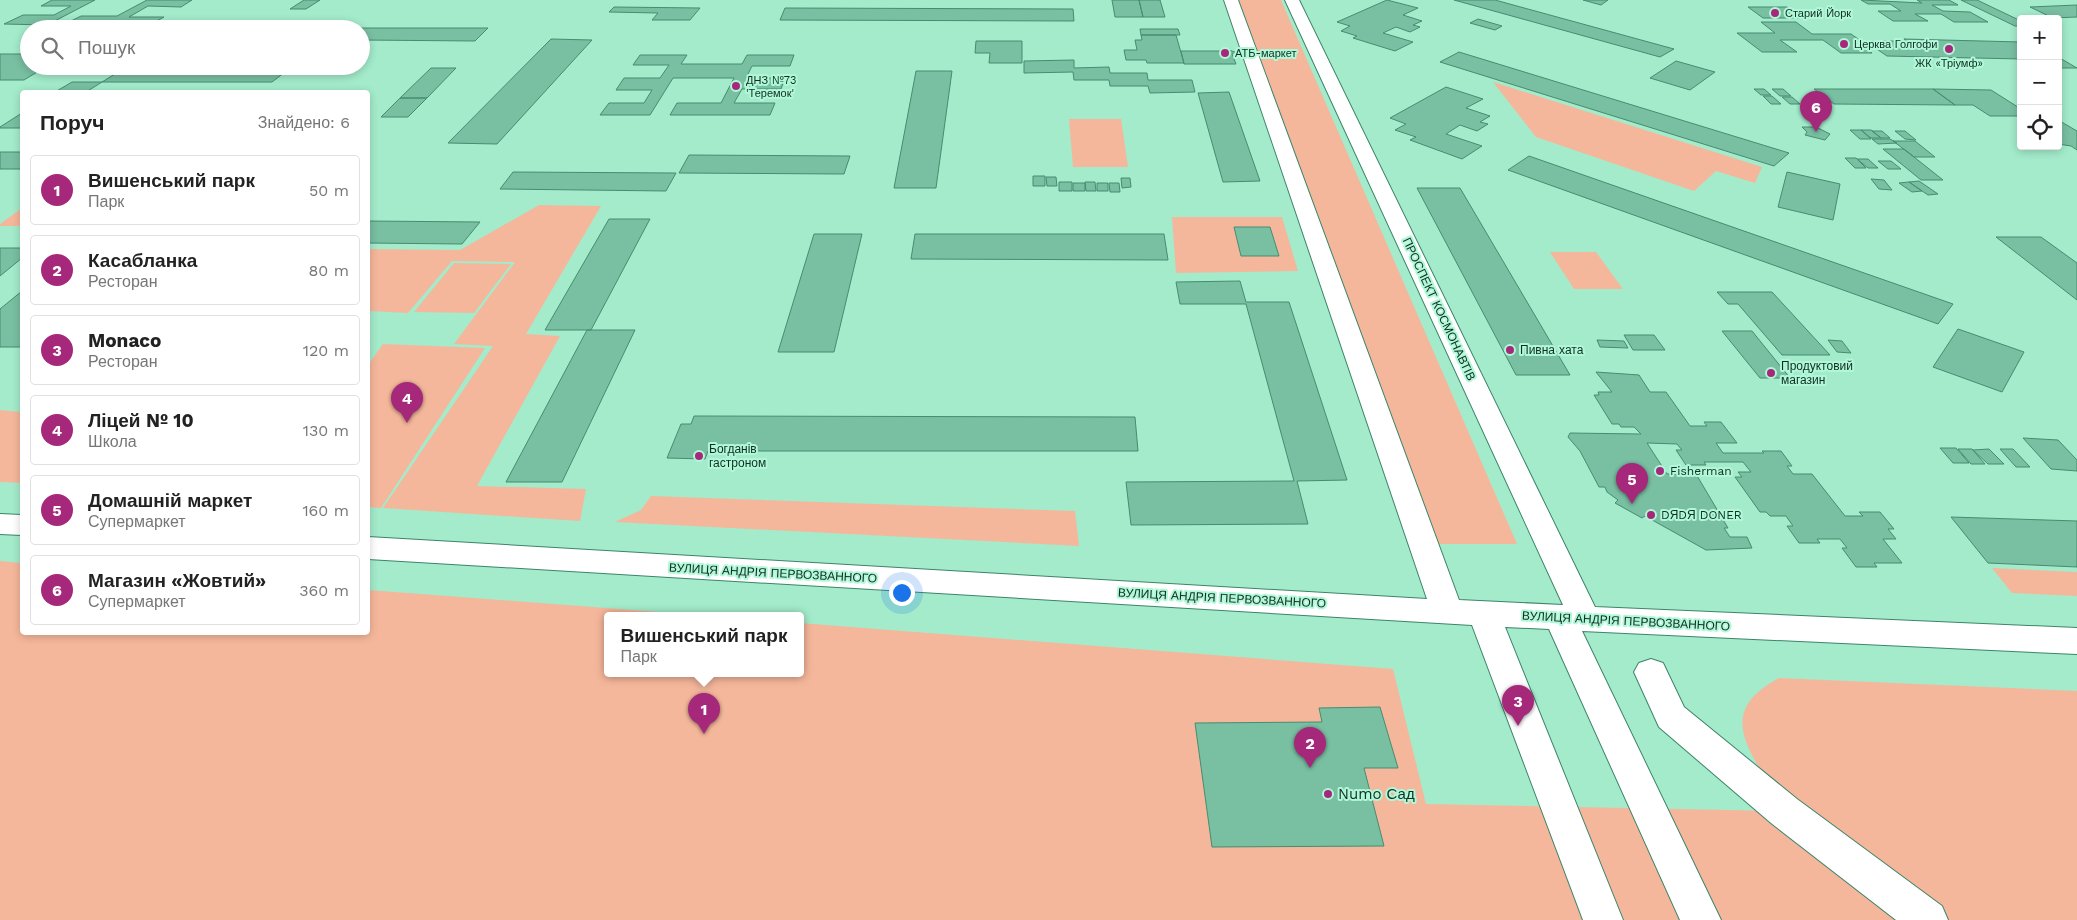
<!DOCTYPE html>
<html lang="uk">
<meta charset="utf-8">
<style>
:root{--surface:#fff;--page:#f6f6f6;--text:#222;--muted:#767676;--line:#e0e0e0;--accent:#a6287a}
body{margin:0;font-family:"Work Sans",sans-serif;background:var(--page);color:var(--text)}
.controls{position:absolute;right:15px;top:15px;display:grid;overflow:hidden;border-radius:5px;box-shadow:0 2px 8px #0003}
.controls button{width:45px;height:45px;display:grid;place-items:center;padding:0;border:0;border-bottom:1px solid var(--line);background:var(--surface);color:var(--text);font:25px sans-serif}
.you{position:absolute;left:901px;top:592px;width:18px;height:18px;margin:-12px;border:4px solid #fff;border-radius:50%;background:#1a73e8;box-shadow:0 0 0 8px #1a73e833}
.badge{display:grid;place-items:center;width:32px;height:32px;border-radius:50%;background:var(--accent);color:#fff;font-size:16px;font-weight:700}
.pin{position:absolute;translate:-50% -41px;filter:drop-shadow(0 1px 2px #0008)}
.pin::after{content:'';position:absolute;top:26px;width:18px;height:15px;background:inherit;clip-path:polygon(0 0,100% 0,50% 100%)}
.popup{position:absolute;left:604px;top:612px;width:200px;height:65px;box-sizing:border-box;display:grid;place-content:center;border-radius:5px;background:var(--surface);filter:drop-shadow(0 1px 4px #0005);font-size:16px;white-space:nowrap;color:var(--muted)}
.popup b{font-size:19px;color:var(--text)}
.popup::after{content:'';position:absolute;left:50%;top:100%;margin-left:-10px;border:10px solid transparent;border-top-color:var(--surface)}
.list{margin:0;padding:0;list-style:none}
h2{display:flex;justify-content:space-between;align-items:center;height:65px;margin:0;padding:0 20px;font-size:21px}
h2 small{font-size:16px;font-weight:400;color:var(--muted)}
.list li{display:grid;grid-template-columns:32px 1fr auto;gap:15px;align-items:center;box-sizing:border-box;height:70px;margin:0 10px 10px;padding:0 10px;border:1px solid var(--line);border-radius:5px}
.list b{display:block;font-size:19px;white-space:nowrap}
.list p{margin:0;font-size:16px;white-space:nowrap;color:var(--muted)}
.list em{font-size:16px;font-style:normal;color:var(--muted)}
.icon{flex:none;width:28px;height:28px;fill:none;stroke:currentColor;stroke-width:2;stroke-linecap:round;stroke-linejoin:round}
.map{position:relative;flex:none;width:2077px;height:920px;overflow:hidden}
.search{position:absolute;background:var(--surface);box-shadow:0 2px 8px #0003;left:20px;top:20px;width:350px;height:55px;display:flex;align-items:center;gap:12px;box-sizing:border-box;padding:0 18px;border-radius:28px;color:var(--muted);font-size:19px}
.panel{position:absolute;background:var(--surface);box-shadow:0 2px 8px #0003;left:20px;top:90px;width:350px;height:545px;border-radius:5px}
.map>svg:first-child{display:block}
.green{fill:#f5b79b}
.building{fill:#79bfa2;stroke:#468c70}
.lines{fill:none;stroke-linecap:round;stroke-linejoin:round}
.minor-casing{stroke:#3d8469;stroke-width:2}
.minor{fill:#fff;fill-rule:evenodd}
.poi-dot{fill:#a6287a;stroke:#b0f8d8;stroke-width:2}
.labels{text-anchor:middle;stroke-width:4;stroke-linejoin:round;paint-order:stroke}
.far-poi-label{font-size:11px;fill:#112e23;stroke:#b0f8d8;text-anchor:start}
.street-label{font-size:12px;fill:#112e23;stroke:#b0f8d8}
.poi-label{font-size:12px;fill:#112e23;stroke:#b0f8d8;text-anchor:start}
.near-poi-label{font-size:15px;fill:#112e23;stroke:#b0f8d8;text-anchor:start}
</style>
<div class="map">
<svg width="2077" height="920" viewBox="0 0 2077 920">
<rect width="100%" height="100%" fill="#a3ebcb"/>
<!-- green -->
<path class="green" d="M1238,0H1281L1517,544H1437Z
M1493,82L1762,167L1755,183L1716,171L1694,191L1536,137Z
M1069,119H1121L1128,167H1073Z
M539,205L601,206L526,334L560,336L477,486L586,489L580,521L383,508L493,346L454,344L515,262L452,261L408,313L368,311V249L460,250Z
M22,208V226H0V224Z
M1172,217H1282L1298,271L1176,273Z
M1550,252H1596L1623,289H1574Z
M454,263L511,264L474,313L414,312Z
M383,344L485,348L381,508L368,507V365Z
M0,410L22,412V483L0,482Z
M651,496L1075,511L1079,546L615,522L641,510Z
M0,561L22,563V632H368V590L698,615H608V673H800V623L1393,669L1426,804L1783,811C1763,762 1705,717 1779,678L2077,691V920H0Z
M1992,568L2077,572V596L2012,593Z"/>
<!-- building -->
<path class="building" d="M52,0H95L47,25L4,24L23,15H54L71,6H41Z
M147,0H192L181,7L148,6L129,17H164L148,26L63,25L81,16H117Z
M304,0H320L306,9H290Z
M1112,0H1139L1143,17H1115Z
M1139,0H1160L1165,17H1143Z
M1387,0L1418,8L1403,15L1422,21L1413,25L1420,27L1410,32L1396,27L1383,33L1413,42L1395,51L1353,38L1357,36L1341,31L1350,26L1337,22Z
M1454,0H1495L1674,49L1660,57Z
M1583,0H1608L1601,5Z
M1861,0L1922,3L1917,0H1949L1958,5H1932L1943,11L1970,12L1988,22H1954L1941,14H1915L1928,21H1893L1878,11H1901L1890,4H1868Z
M1961,0H1977L2021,21V26H2015Z
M2077,5V17L2053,18L2030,7Z
M614,7L700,8L690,20H652L658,13L609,12Z
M1748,7H1787L1803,18H1763Z
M785,8L1073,9L1074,21L780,20Z
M1478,19L1502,26L1495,30L1470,23Z
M1761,22H1796L1812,34H1851L1861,41H1855L1872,53H1841L1823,40H1780L1797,52H1762L1737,33H1775Z
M346,28H488L475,41L361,40V29H344Z
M1140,29H1178L1180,35H1141Z
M1141,35H1176L1184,63H1147L1146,60H1126L1124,50H1137L1135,40H1142Z
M551,39L592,40L497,144L448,143Z
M1904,39L2021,42V59L1887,56L1865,41H1908Z
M976,41H1022V63H989L990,53H975Z
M1225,49L1235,52L1232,54L1236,64H1184L1181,51H1222Z
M1459,52L1789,153L1774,166L1440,62Z
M0,54H29V66H47L24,80H0Z
M640,55H687L681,64H742L747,55H794L790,66H752L746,78H785L781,89H742L734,103H775L770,115H670L677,103H721L734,78H673L650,115H600L609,103H644L652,90H616L624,78H660L669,65H633Z
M2058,57L2077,68H2058Z
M1074,60V68L1109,67L1110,73H1147L1148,80H1192L1195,92L1150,93L1148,86H1110L1109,80H1074L1073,72L1024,73V61Z
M1676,61L1715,72L1690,90L1650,78Z
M431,68H456L427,98H400Z
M123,69H289L272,82H102Z
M916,71H952L936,188H894Z
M72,82H102L86,92H55Z
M1446,87L1483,99L1466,108L1490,116L1480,122L1488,124L1477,131L1460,125L1446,134L1482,146L1462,159L1410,140L1416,137L1395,130L1406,124L1390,118Z
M1754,89H1764L1771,95H1761Z
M1772,89H1783L1791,96H1780Z
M1814,89H1933L1955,105L1834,104Z
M1933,89L1991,90L2021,109V116H1990L1973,105H1955Z
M1229,92L1260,181L1223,182L1198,93Z
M1763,96H1772L1781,104H1771Z
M1782,97H1792L1800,104H1790Z
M400,98H427L408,117H381Z
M22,113V128H0V127Z
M2058,120L2077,131V150L2071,146L2058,144Z
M1802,127H1816L1830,134L1825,140L1805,135L1807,132Z
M1850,130H1861L1871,139H1860Z
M1861,130H1871L1881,138H1871Z
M1872,131H1882L1890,138H1881Z
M1895,131H1905L1916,140L1905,139Z
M1872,139H1890L1897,143L1878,144Z
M1893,141H1915L1935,157H1914Z
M1883,149H1904L1943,180H1921Z
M0,152H22V169H0Z
M689,155L850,156L844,174L679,173Z
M1529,156L1953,304L1938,324L1508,170Z
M1845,158H1856L1866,168H1855Z
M1857,159H1868L1878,168H1868Z
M1878,161H1891L1901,169H1888Z
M513,172L676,173L666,191L500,189Z
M1787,172L1840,184L1833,220L1778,207Z
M1033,176H1045V186H1033Z
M1046,177H1056L1057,186H1047Z
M1121,178H1130L1131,187L1122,188Z
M1871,179L1884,180L1892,190L1879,189Z
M1919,181L1938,194L1928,195L1909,182Z
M1059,182H1072V191H1059Z
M1085,182H1095L1096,191H1086Z
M1909,182L1922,191L1912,192L1899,183Z
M1073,183H1085V191H1073Z
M1097,183H1108V191H1097Z
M1109,183H1119L1120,192H1110Z
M1417,188H1460L1570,375H1516Z
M609,219H650L591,330H545Z
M368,221L480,222L462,244L368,243Z
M1234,227H1270L1279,256H1241Z
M814,234H862L834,352H778Z
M915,234H1164L1168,260L911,259Z
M1996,237H2041L2077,263V300Z
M0,248H22V258L0,276Z
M1240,281L1246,302H1289L1347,480L1297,481L1308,524L1131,525L1126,482L1294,481L1246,304H1180L1176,282Z
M22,291V347H0V309Z
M1717,292H1772L1830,355H1782L1738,304H1728Z
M1958,329L2024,352L2002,392L1933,367Z
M587,330H635L562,482H506Z
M1722,331H1752L1790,378H1760Z
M1624,335H1654L1665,350H1633Z
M1597,340L1624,341L1628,348L1600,347Z
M1828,340L1842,341L1851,353L1837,352Z
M1596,372L1639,375L1650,392H1666L1690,426H1707L1704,422H1721L1737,443H1716L1723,453H1764L1762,451H1781L1792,466H1787L1793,474H1812L1845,516H1863L1859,512H1880L1894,529H1888L1896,539H1883L1902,563H1874L1877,567H1856L1842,548H1847L1840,539H1817L1820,543H1799L1787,526H1793L1786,516H1770L1766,512H1760L1735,477H1742L1738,472H1751L1743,462H1704L1706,465H1686L1676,450H1682L1677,444L1647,443L1667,474H1696L1728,528H1724L1730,537H1747L1752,548L1706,550L1645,516L1642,518L1615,503L1618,500L1607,492L1605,487H1599L1580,451L1568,437L1570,433L1641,434L1634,427H1621L1619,424H1612L1594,395H1599L1598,392H1612Z
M694,416L1135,417L1138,451H708L705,459L667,458L681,424H691Z
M2023,438L2058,440L2077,460V471L2051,469Z
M1940,448H1956L1969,463H1953Z
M1958,449H1972L1985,464H1971Z
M1989,449L2004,464H1988L1973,450Z
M2000,449H2013L2030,467H2016Z
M1951,517L2077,521V567L1988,563Z
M1380,707L1398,768H1364L1384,846L1212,847L1195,723L1322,722L1319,708Z"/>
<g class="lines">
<!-- minor casing -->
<g class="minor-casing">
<path id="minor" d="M1224,0H1238L1459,600L1563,605L1285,0H1299L1595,607L2077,628V654L1582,631L1721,920H1680L1549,629L1505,627L1623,920H1583L1472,625L368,559V537L1427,599Z
M0,514L22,515V535L0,534Z
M1651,659L1663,663L1684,707L1797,799L1942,906L1948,920H1896L1771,823L1659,727L1634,672L1639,663Z"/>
</g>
<!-- minor -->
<use href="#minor" class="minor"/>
</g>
<!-- markers -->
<g class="poi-dot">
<circle cx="1775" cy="13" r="5"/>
<circle cx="1844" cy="44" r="5"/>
<circle cx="1949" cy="49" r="5"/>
<circle cx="1225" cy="53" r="5"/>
<circle cx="736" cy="86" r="5"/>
<circle cx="1510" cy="350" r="5"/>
<circle cx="1771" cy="373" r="5"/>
<circle cx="699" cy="456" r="5"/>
<circle cx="1660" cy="471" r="5"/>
<circle cx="1651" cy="515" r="5"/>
<circle cx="1328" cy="794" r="5"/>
</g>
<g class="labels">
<!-- far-poi labels -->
<g class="far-poi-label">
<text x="1785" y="17">Старий Йорк</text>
<text x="1854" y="48">Церква Голгофи</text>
<text x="1235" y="57">АТБ-маркет</text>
<text x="1949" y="67" text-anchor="middle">ЖК «Тріумф»</text>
<text x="746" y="84">ДНЗ №73<tspan x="746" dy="13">'Теремок'</tspan></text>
</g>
<!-- street labels -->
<g class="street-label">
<text transform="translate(1439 309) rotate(65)" y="4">ПРОСПЕКТ КОСМОНАВТІВ</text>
<text transform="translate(773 573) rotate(3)" y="4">ВУЛИЦЯ АНДРІЯ ПЕРВОЗВАННОГО</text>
<text transform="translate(1222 598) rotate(3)" y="4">ВУЛИЦЯ АНДРІЯ ПЕРВОЗВАННОГО</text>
<text transform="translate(1626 621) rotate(3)" y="4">ВУЛИЦЯ АНДРІЯ ПЕРВОЗВАННОГО</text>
</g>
<!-- poi labels -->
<g class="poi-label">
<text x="1520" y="354">Пивна хата</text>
<text x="1781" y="370">Продуктовий<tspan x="1781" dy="14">магазин</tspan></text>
<text x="709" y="453">Богданів<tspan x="709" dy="14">гастроном</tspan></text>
<text x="1670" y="475">Fisherman</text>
<text x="1661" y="519">DЯDЯ DONER</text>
</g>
<!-- near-poi labels -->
<g class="near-poi-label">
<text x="1338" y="799">Numo Сад</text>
</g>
</g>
</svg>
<div class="controls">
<button>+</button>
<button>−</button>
<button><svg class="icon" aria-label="locate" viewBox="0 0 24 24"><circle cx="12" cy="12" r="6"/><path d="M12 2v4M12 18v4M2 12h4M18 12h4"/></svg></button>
</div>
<div class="you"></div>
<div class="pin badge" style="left:704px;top:734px">1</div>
<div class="popup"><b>Вишенський парк</b>Парк</div>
<div class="pin badge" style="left:1310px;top:768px">2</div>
<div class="pin badge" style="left:1518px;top:726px">3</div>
<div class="pin badge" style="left:407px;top:423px">4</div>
<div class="pin badge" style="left:1632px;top:504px">5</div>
<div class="pin badge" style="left:1816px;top:132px">6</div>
<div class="search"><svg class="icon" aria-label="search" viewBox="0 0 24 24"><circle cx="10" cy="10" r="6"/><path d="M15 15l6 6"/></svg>Пошук</div>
<section class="panel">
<h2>Поруч<small>Знайдено: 6</small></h2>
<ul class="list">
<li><span class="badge">1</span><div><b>Вишенський парк</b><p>Парк</p></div><em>50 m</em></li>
<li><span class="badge">2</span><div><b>Касабланка</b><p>Ресторан</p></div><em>80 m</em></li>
<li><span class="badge">3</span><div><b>Monaco</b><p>Ресторан</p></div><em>120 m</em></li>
<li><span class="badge">4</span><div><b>Ліцей № 10</b><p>Школа</p></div><em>130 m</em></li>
<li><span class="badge">5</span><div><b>Домашній маркет</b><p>Супермаркет</p></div><em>160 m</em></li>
<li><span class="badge">6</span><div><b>Магазин «Жовтий»</b><p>Супермаркет</p></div><em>360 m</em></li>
</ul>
</section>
</div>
